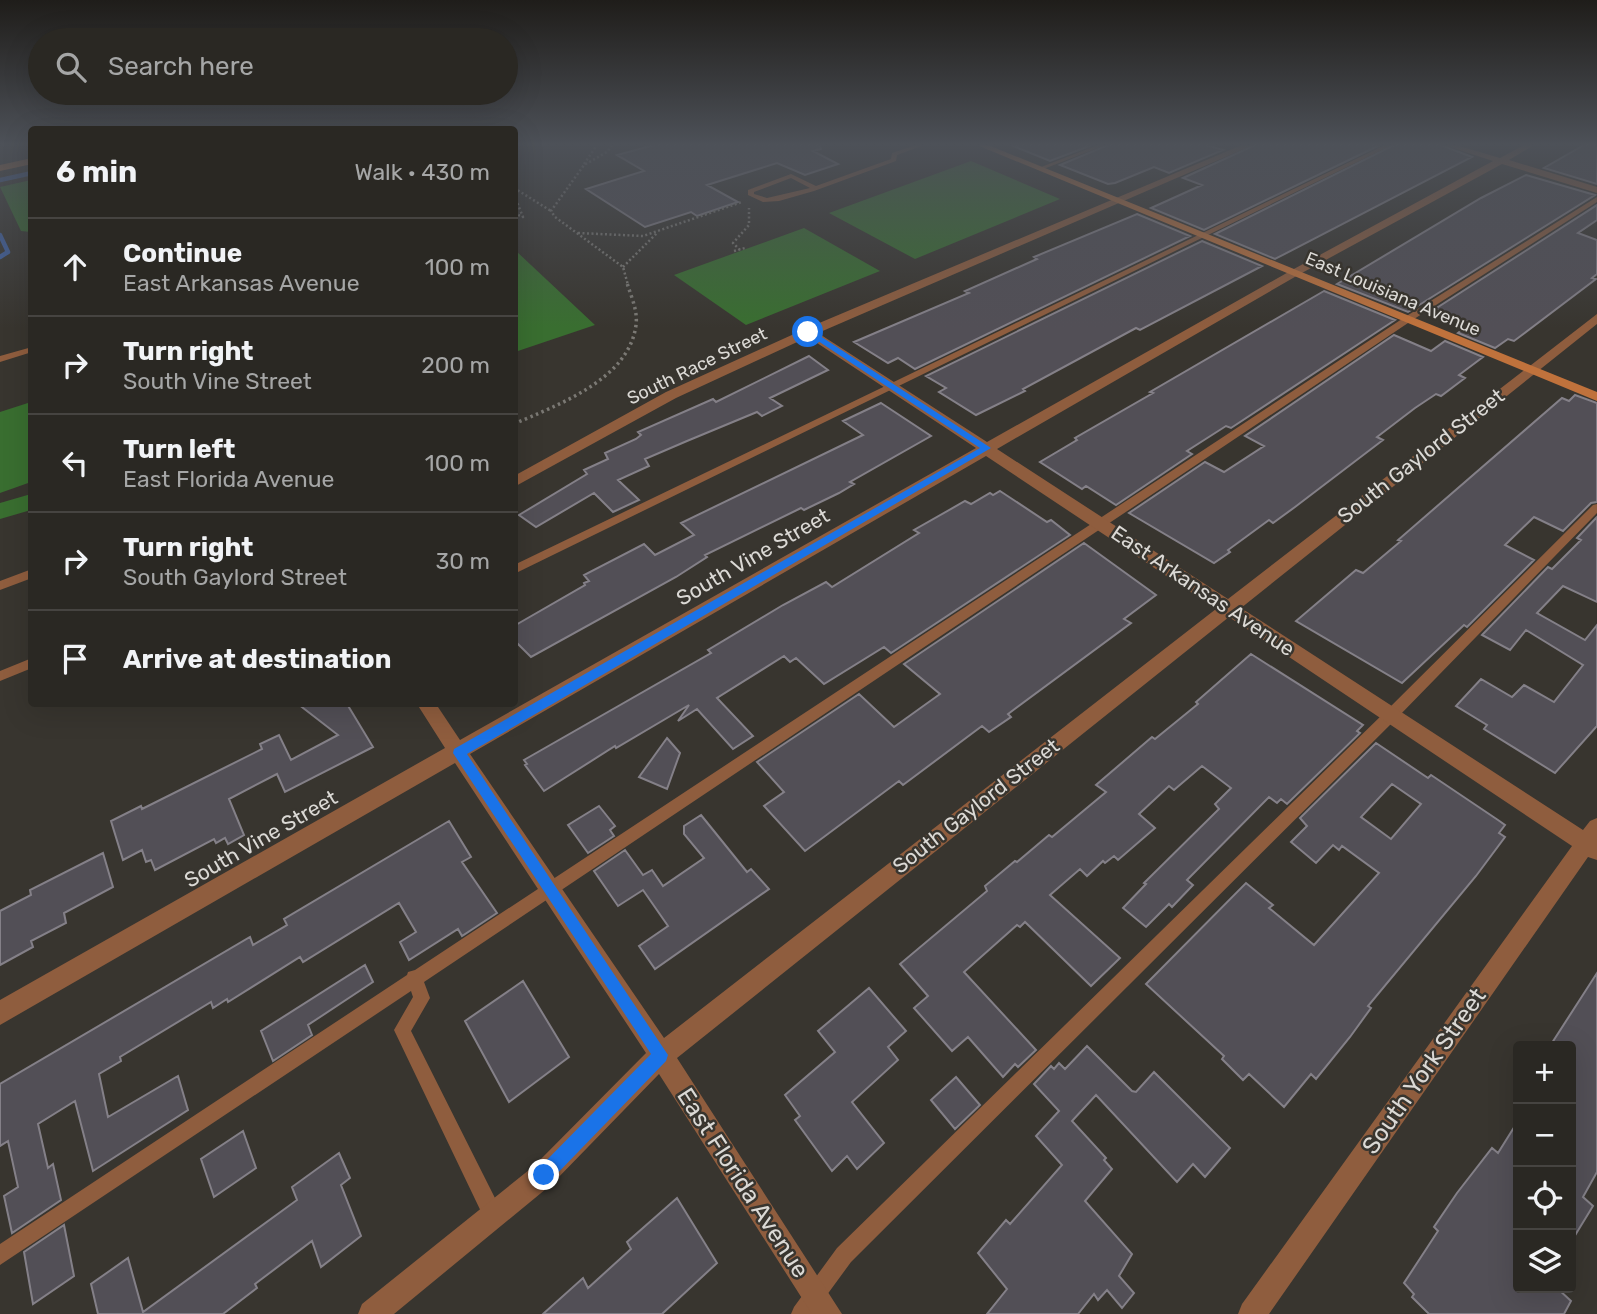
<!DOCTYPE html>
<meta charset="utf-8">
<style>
:root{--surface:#2a2823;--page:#363430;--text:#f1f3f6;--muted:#a5a6a6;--line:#464441}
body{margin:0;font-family:Rubik,sans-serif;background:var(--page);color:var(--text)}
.controls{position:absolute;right:21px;bottom:21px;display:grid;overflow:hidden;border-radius:7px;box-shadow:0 7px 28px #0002}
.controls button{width:63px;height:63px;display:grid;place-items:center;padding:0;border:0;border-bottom:2px solid var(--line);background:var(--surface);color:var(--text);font:35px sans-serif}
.stop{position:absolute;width:21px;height:21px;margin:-16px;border:5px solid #1a73e8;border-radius:50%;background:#fff}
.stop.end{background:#1a73e8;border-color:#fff;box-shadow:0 2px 7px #0008}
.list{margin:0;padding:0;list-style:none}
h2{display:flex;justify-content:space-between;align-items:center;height:91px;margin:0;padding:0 28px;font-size:30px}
h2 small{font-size:23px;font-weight:400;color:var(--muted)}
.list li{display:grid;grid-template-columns:46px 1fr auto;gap:21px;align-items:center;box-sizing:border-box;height:98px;padding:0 28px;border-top:2px solid var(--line)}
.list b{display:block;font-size:26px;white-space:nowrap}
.list p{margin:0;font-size:23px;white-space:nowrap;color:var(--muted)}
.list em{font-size:23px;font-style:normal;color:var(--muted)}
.icon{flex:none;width:38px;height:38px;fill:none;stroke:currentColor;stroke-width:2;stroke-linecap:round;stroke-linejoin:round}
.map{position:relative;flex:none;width:1597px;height:1314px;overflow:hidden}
.search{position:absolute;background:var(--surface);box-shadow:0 7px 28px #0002;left:28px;top:28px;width:490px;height:77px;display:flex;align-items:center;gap:18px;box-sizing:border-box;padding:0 24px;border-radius:38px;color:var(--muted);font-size:26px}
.panel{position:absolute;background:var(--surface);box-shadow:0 7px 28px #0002;left:28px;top:126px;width:490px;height:581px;border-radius:7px}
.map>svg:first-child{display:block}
.green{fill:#396e30}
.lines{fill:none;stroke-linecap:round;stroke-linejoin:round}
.stream{stroke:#3f62a7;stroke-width:4.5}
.building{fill:#524f56;stroke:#848088;stroke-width:2;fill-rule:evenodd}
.path-far1{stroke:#7b7974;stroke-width:2.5;stroke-dasharray:2 2.5;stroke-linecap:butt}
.path{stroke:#7b7974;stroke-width:3.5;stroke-dasharray:2.5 3.5;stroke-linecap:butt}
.lane{fill:#8f5d3e;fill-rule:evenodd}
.street{fill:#8f5d3e;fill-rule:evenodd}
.secondary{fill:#c0723c;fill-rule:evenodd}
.route{fill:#1a73e8}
.labels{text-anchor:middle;stroke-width:5;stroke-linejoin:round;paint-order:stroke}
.far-street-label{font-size:18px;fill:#dbd9d5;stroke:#38352f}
.street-label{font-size:21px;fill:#dbd9d5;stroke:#38352f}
.near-street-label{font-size:24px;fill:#dbd9d5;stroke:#38352f}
</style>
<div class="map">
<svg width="1597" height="1314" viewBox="0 0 1597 1314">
<rect width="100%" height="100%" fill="#38352f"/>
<!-- green -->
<path class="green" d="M971,161L1060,199L915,259L829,213Z
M31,180V232L21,231L0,187Z
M804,228L880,271L746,325L674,275Z
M514,250H515L595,325L515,352Z
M31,402V482L0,493V412Z
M31,494V510L0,519V503Z"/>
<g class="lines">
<!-- stream -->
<path class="stream" d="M0,180L32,173
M0,235L8,252L0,257"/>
</g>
<!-- building -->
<path class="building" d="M654,145H820L821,149L813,151L838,164L805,175L777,163L707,185L738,202L697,216L691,212L645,227L586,189L644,171L617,155Z
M1011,145H1092L1050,161Z
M1108,145H1206L1223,150L1169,173L1154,167L1115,183L1108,184L1060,165Z
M1255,145H1380L1204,230L1151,208L1202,185L1183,178Z
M1394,145H1441L1472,157L1275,259L1215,234Z
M1584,145H1597V184L1544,168Z
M1526,175L1595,195L1408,312L1337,284L1481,198Z
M1597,205V220L1578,233L1597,240V274L1592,278L1596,279L1514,341L1508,339L1495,348L1458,333L1471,323L1435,309Z
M1137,214L1190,236L915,369L898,358L888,363L854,342L969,293L965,291L1037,259L1034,257Z
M1202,241L1262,266L1140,330L1136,328L1023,389L1025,391L976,415L939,392L946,388L926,376Z
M1324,291L1395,320L1231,428L1226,426L1187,451L1192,454L1116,505L1086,486L1082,489L1040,462L1077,440L1075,438L1153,393L1150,392Z
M1394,335L1431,351L1445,341L1483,357L1459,375L1465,378L1441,396L1436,394L1415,408L1377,437L1383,440L1295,507L1273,523L1269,520L1228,550L1230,552L1214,563L1129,513L1205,462L1224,472L1264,446L1245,436Z
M809,356L828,370L770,398L782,406L762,416L757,412L687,441L645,459L649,466L618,480L639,500L613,512L594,493L536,527L519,515L587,474L584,470L608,459L605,453L636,439L641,435L638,432L713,399L716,402Z
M1575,395L1597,403V502L1591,503L1563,531L1534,517L1505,545L1534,560L1467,627L1464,625L1402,683L1296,621L1356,570L1363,573L1401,541L1398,540L1562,398L1569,401Z
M881,403L931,436L850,482L854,484L839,493L804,510L801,508L705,555L707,557L676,577L531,657L514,640V626L585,585L584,583L589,581L584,575L644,544L655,555L694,535L681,523L863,435L843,421Z
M1000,491L1047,522L1051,520L1070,535L891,653L884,647L824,684L796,658L790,662L784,656L717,698L753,736L733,749L697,709L678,721L689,705L616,748L615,746L544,791L525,765L527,764L524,760L711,653L708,650L783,605L826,582L832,587L919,533L914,530L965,501L971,504L990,493L993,495Z
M1597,517V602L1563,586L1537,613L1585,640L1597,625V726L1555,773L1484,729L1487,725L1456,706L1481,679L1512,697L1524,685L1554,702L1583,665L1526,630L1510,650L1482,635L1548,567L1552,569L1581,540L1577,538Z
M1084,543L1156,595L1124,619L1131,623L1008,714L1011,717L989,732L982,726L903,785L899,781L805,851L764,806L784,792L757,762L859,694L894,727L940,694L904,664Z
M1251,654L1363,725L1357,731L1360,733L1287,804L1281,799L1277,803L1269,797L1187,880L1193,885L1172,907L1169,904L1146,927L1123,908L1146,884L1144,883L1219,809L1215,804L1231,788L1202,766L1174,790L1169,786L1139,814L1155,828L1118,860L1114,856L1105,863L1103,861L1087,876L1080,869L1050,895L1120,958L1091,986L1025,922L1020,927L1017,925L964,972L1036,1050L1018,1067L1015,1064L1003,1077L968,1037L952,1051L914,1008L928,996L900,964L987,891L985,886L1015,861L1017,862L1049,835L1052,837L1106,792L1096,785L1152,737L1155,739L1198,704L1196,702Z
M298,704H347L373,747L285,792L277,774L229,799L244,835L228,844L225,838L216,843L214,839L155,870L151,860L146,862L142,850L123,860L111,821L141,806L142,809L262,749L260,744L279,735L291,760L338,735Z
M667,738L680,753L667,789L639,777Z
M1376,743L1428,778L1431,775L1434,777L1498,820L1505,825L1499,833L1505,837L1476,876L1368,1006L1371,1008L1350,1037L1316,1079L1311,1074L1284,1107L1249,1074L1243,1080L1222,1059L1224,1056L1146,984L1246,883L1273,905L1269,908L1314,945L1379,873L1342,846L1339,850L1333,845L1316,863L1291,842L1307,826L1300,818ZM1392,784L1421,804L1391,839L1361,817Z
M599,806L615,826L610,830L614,836L588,853L568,825Z
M701,815L747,872L751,869L769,889L655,969L639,946L668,926L643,890L618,906L594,871L625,850L643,875L652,870L663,886L704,858L684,834V826Z
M449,821L471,857L462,862L497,913L462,936L458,929L409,960L400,942L416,932L399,903L303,962L300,957L228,1002L227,999L213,1008L211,1002L120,1057L121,1061L99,1074L108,1117L178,1076L188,1110L93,1171L75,1101L38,1124L48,1168L53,1164L61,1200L12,1233L4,1196L18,1187L8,1141L0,1146V1084L250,937L253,945L287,925L284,919Z
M103,853L113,887L64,913L66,923L31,941L33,947L0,965V911L31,895L30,890Z
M365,965L373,982L308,1025L312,1035L273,1061L261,1031Z
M1597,973V1172L1583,1197L1593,1206L1571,1242V1046H1550Z
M523,981L569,1057L509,1102L465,1021Z
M869,988L906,1031L888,1047L898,1060L852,1102L884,1143L857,1169L847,1156L832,1171L795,1120L800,1116L785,1095L835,1052L818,1031Z
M1087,1046L1132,1091L1136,1092L1154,1072L1230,1148L1205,1177L1193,1164L1177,1182L1096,1095L1072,1121L1106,1158L1104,1160L1112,1169L1085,1201L1132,1254L1119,1276L1134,1293L1122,1308L1107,1290L1098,1300L1094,1294L1078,1314H987L1007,1289L978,1253L1006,1220L1010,1224L1062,1165L1036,1136L1059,1111L1034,1084L1051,1066L1054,1069L1059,1063L1065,1069Z
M956,1077L980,1105L955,1129L931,1100Z
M1518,1121V1288H1557L1571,1301L1564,1314H1429L1412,1297L1414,1294L1404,1283L1438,1231L1434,1227L1457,1193L1492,1148L1498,1153Z
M243,1131L256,1168L214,1197L201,1159Z
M339,1153L350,1178L341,1185L361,1236L321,1267L312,1241L255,1284L257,1288L223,1314H98L91,1284L128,1258L143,1312L297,1200L292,1187Z
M677,1198L717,1263L662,1314H543L583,1278L588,1288L631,1249L627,1242Z
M64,1225L74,1276L33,1304L24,1252Z"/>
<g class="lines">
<!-- path-far1 -->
<path class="path-far1" d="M612,145L607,152L584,165L551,211L555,217L623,267L628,285
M584,164L597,145
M514,188L551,211
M514,195L523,217L514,213
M578,233L643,236L742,202
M740,250L733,243L749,225V208
M734,251L745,248
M623,267L657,233"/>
<!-- path -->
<path class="path" d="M514,424C557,405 629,380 636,325C638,311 631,296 627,283"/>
<!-- lane -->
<path class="lane" d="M916,145H924L897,155L896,161L814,191L779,201L763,202L748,195V190L791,174L816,186L891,159L892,153ZM791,178L810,188L767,198L754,194V192Z
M1098,145H1105L1041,170L1036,169Z
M1385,145H1392L514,574V565Z
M1597,197V202L1411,321L424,982L430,998L411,1031L500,1208L502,1215L500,1222L493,1224L486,1222L394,1030L413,997L411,991L0,1265V1244L407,975L408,972L415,970L1405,317Z
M32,347V352L0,362V356Z
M1597,504V513L1396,719L851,1262L813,1314H791L794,1307L837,1248L1386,711L1593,505Z
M32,569V578L0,590V581Z
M32,658V668L0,681V671Z"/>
<!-- street -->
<path class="street" d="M1242,145H1253L818,333L987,442L1292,270L1493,161L1444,145H1456L1500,158L1524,145H1534L1509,160L1597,187V193L1502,164L1300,274L997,449L1228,599L1597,314V324L1241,608L1583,830L1590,821L1597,818V860L1588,857L1269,1314H1238L1242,1304L1572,846L1229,617L677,1058L842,1314H812L659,1074L552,1184L394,1314H358L362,1304L534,1166L646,1053L455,763L0,1025V1000L445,748L417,704H436L460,740L976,448L808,337L676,398L514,487V476L666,392L805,329ZM986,456L1216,609L664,1038L470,754Z"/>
<!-- secondary -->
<path class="secondary" d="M977,145H988L1597,392V401Z
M32,158V164L0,171V165Z"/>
</g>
<!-- sky -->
<linearGradient id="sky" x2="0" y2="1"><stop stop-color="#1f1d1a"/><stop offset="0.44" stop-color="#4d5158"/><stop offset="1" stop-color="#4d5158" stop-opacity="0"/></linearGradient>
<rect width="1597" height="328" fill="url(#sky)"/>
<!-- route -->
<path class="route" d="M806,330H811L991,448L467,754L668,1055L666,1061L550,1181L544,1184L538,1181L535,1175L538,1169L651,1054L453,753L454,749L980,448L806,333Z"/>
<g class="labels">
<!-- far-street labels -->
<g class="far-street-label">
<text transform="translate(1393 294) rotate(23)" y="6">East Louisiana Avenue</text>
<text transform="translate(697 366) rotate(-26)" y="6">South Race Street</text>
</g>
<!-- street labels -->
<g class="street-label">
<text transform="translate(1421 456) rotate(-38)" y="7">South Gaylord Street</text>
<text transform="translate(753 557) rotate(-30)" y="7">South Vine Street</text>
<text transform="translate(1203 591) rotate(34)" y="7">East Arkansas Avenue</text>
<text transform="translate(976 806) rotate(-38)" y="7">South Gaylord Street</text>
<text transform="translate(261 839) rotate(-30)" y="7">South Vine Street</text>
</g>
<!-- near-street labels -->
<g class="near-street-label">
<text transform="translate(1424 1071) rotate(-55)" y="8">South York Street</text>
<text transform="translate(743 1183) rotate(57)" y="8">East Florida Avenue</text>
</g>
</g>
</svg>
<div class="controls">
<button>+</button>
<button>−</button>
<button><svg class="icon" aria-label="locate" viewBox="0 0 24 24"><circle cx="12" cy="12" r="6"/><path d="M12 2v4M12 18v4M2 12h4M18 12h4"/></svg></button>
<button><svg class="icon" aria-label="layers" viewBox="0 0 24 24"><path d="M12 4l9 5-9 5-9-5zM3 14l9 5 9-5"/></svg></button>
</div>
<div class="stop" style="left:808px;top:332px"></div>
<div class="stop end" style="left:544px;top:1175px"></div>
<div class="search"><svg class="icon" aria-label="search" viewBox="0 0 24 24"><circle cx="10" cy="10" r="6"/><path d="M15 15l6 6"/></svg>Search here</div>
<section class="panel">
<h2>6 min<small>Walk · 430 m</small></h2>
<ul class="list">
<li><svg class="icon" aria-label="ahead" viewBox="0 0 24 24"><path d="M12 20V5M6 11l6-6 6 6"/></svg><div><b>Continue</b><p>East Arkansas Avenue</p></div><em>100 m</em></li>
<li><svg class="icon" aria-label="right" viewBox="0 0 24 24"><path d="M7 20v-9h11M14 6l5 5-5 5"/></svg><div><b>Turn right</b><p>South Vine Street</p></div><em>200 m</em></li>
<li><svg class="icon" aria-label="left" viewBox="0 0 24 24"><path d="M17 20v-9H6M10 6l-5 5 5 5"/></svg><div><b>Turn left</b><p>East Florida Avenue</p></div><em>100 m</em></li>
<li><svg class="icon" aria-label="right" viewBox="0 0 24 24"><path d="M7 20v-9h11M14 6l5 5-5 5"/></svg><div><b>Turn right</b><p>South Gaylord Street</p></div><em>30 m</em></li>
<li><svg class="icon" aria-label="arrive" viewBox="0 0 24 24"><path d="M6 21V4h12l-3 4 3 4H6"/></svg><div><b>Arrive at destination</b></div></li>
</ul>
</section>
</div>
